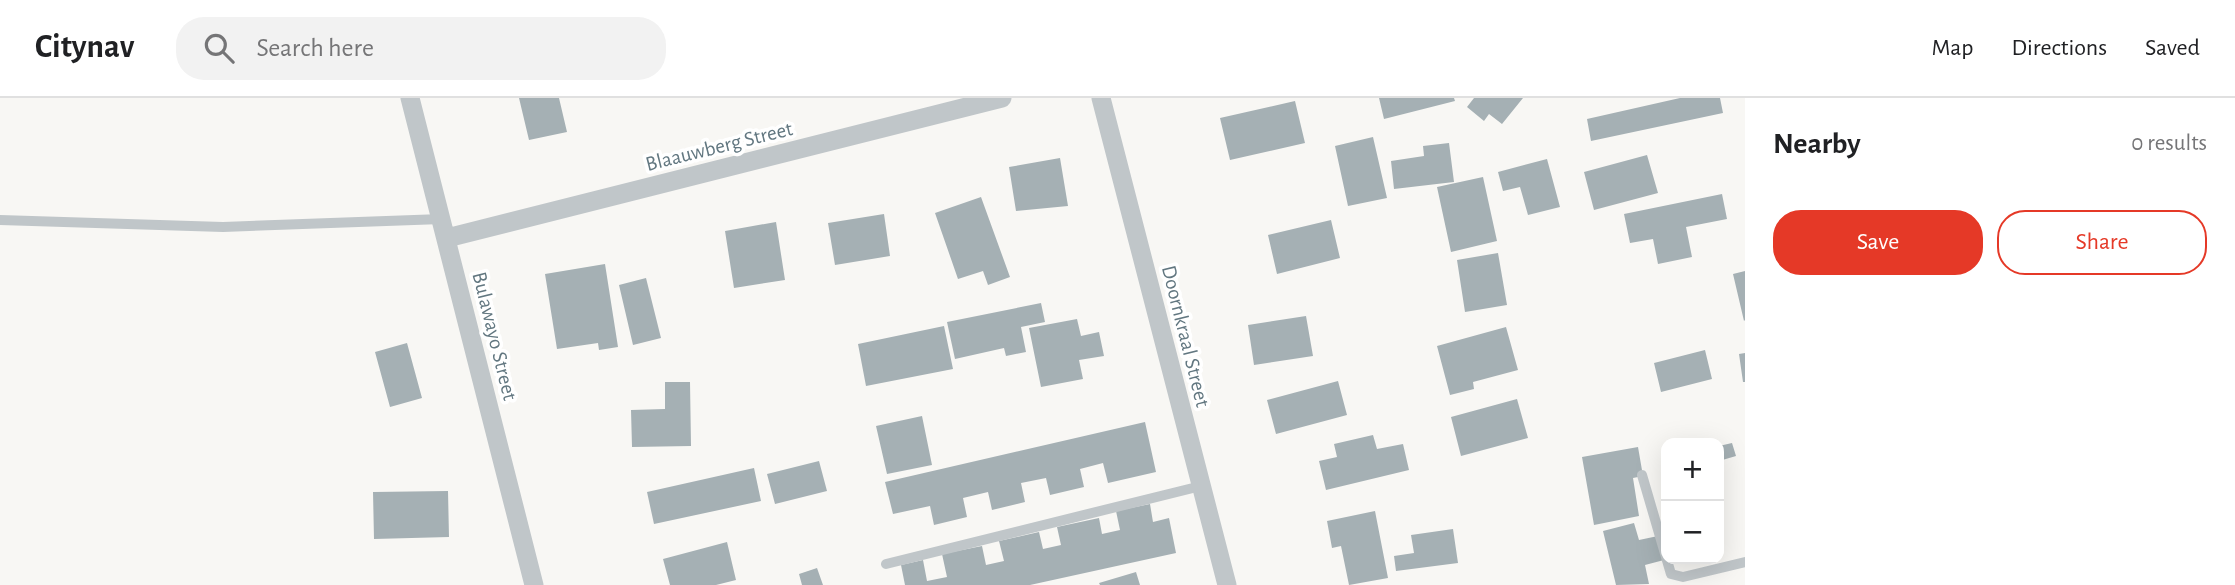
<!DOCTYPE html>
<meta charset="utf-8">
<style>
:root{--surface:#fff;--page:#f2f2f2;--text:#202124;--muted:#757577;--line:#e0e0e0;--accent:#e53927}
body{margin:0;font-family:"Alegreya Sans",sans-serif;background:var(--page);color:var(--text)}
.controls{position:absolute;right:21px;bottom:21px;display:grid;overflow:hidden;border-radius:14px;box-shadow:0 7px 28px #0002}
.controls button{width:63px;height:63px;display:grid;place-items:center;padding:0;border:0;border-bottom:2px solid var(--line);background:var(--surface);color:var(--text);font:35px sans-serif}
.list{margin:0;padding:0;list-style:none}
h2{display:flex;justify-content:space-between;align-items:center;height:91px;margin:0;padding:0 28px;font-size:30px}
h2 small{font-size:23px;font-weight:400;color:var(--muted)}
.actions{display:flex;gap:14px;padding:21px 28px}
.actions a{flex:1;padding:16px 0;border:2px solid var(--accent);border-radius:28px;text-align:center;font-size:24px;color:var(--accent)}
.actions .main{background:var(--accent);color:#fff}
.icon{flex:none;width:38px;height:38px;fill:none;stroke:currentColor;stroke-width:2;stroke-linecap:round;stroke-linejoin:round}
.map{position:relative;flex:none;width:1745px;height:487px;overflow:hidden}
header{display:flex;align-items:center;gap:42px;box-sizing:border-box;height:98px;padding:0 35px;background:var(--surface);border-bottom:2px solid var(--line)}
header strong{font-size:33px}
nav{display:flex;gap:38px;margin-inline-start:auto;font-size:24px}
.search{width:490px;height:63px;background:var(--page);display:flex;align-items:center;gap:18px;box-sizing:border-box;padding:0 24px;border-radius:28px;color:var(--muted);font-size:26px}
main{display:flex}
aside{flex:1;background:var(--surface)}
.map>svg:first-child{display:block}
.building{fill:#a5b0b4}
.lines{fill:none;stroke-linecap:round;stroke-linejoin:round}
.lane{stroke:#c0c6c9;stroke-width:10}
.street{stroke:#c0c6c9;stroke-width:19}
.labels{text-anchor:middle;stroke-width:7;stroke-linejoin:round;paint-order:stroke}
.street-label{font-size:21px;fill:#627780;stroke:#fff}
</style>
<header>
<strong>Citynav</strong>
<div class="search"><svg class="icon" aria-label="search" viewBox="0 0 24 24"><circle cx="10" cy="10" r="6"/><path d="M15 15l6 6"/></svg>Search here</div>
<nav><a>Map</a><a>Directions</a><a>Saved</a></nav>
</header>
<main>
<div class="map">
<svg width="1745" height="487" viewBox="0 0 1745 487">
<rect width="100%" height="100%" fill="#f8f7f4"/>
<!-- building -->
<path class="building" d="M519,0H559L567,34L529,42Z
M1379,0H1454L1455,3L1384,21Z
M1474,0H1523L1502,26L1489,16L1484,23L1467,9Z
M1720,0L1723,15L1591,43L1587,21L1680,0Z
M1295,3L1305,45L1230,62L1220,20Z
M1373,39L1387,100L1348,108L1335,48Z
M1449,45L1454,84L1394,91L1391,63L1424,58L1423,48Z
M1647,57L1658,95L1594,112L1584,74Z
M1060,60L1068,108L1016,113L1009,69Z
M1547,61L1560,109L1528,117L1520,89L1503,93L1498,74Z
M1483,79L1497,143L1451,154L1437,89Z
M1722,96L1727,121L1686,129L1692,159L1658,166L1653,141L1630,145L1624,116Z
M981,99L1010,179L988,187L983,173L958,181L935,115Z
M884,116L890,158L835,167L828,125Z
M1331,122L1340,160L1277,176L1268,137Z
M776,124L785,182L734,190L725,133Z
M1498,155L1507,207L1465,214L1457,162Z
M605,166L618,249L599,252L598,245L557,251L545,176Z
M1745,173V222L1744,223L1733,176Z
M646,180L661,240L633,247L619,187Z
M1041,205L1045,224L1021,229L1026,254L1006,258L1004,250L955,261L947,224Z
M1306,218L1313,258L1254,267L1248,227Z
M1077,221L1081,238L1099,234L1104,258L1079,262L1083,281L1041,289L1029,230Z
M944,228L953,271L866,288L858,246Z
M1506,229L1518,272L1473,284L1474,291L1450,297L1437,248Z
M407,245L422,300L390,309L375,254Z
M1705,252L1712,281L1661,294L1654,265Z
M1745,255V284H1743L1739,256Z
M1338,283L1347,317L1276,336L1267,302Z
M665,284H690L691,348L632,349L631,312L665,311Z
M1517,301L1528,340L1461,358L1451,319Z
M922,318L932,367L887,376L876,328Z
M1145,324L1156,374L1108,385L1103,365L1080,371L1084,389L1050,397L1046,380L1021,385L1025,404L992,412L988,394L963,400L967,419L934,427L930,408L893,416L885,384Z
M1373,337L1377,351L1403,346L1409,372L1326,392L1319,363L1337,359L1334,346Z
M1732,345L1736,358L1719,363V348Z
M1638,349L1643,378L1633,380L1639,418L1594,427L1582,359Z
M819,363L827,393L775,406L767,376Z
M754,370L761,403L654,426L647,394Z
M448,393L449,439L374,441L373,394Z
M1150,406L1153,424L1169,420L1176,455L1030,487H905L901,467L923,462L927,483L947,479L942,456L982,448L986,467L1004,463L999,443L1039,434L1043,451L1061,447L1057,429L1099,420L1102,436L1120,432L1116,413Z
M1375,413L1388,480L1349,487L1341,448L1332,450L1327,423Z
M1634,425L1639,442L1658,438L1664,462L1645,467L1649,486L1616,487L1603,433Z
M1453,431L1458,465L1396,473L1394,458L1414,455L1411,437Z
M727,444L736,482L716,487H670L663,461Z
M817,470L823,487H802L799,476Z
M1136,474L1140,487H1100L1099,485Z"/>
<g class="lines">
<!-- lane -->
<path class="lane" d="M0,122L223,129L442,121
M1642,377L1671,476L1683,479L1745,464
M886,466L1201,388"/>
<!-- street -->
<path class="street" d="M410,0L534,487
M1101,0L1227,487
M447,140L1002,0"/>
</g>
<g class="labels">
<!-- street labels -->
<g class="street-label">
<text transform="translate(719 48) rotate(-14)" y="7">Blaauwberg Street</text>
<text transform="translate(495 238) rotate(76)" y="7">Bulawayo Street</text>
<text transform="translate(1186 238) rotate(76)" y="7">Doornkraal Street</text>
</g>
</g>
</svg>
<div class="controls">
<button>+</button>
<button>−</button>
</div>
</div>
<aside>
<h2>Nearby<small>0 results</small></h2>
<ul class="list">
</ul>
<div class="actions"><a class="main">Save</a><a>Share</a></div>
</aside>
</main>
